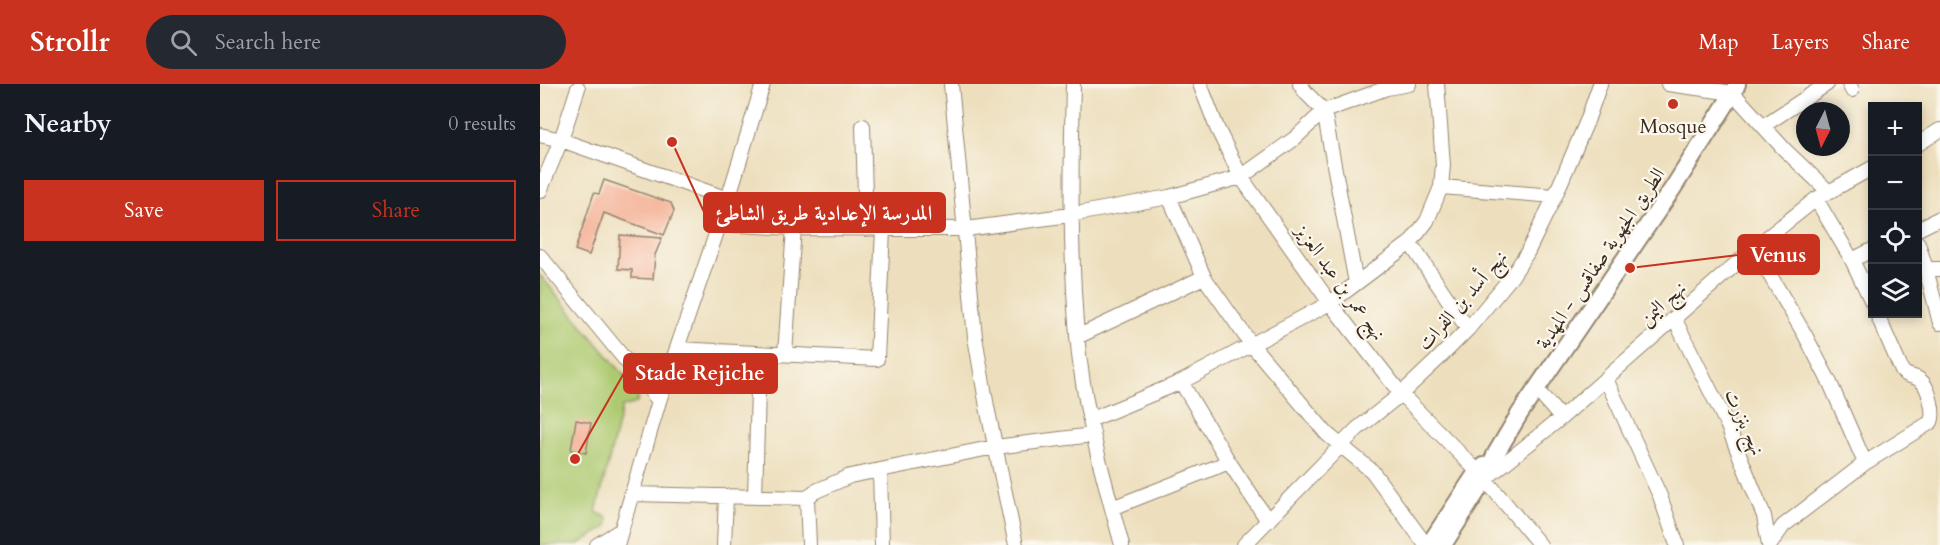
<!DOCTYPE html>
<meta charset="utf-8">
<style>
:root{--surface:#171b24;--page:#242831;--text:#f1f3f6;--muted:#9ea1a6;--line:#363941;--accent:#c8321e}
body{margin:0;font-family:Cardo,Amiri,serif;background:var(--page);color:var(--text)}
.controls{position:absolute;right:18px;top:18px;display:grid;overflow:hidden;border-radius:0px;box-shadow:0 3px 9px #0003}
.controls button{width:54px;height:54px;display:grid;place-items:center;padding:0;border:0;border-bottom:2px solid var(--line);background:var(--surface);color:var(--text);font:30px sans-serif}
.compass{position:absolute;left:1256px;top:18px;width:54px;height:54px;border-radius:50%;background:var(--surface);box-shadow:0 3px 9px #0003;rotate:186deg}
.list{margin:0;padding:0;list-style:none}
h2{display:flex;justify-content:space-between;align-items:center;height:78px;margin:0;padding:0 24px;font-size:26px}
h2 small{font-size:20px;font-weight:400;color:var(--muted)}
.actions{display:flex;gap:12px;padding:18px 24px}
.actions a{flex:1;padding:14px 0;border:2px solid var(--accent);border-radius:0px;text-align:center;font-size:21px;color:var(--accent)}
.actions .main{background:var(--accent);color:#fff}
.icon{flex:none;width:33px;height:33px;fill:none;stroke:currentColor;stroke-width:2;stroke-linecap:round;stroke-linejoin:round}
.map{position:relative;flex:none;width:1400px;height:461px;overflow:hidden}
header{display:flex;align-items:center;gap:36px;box-sizing:border-box;height:84px;padding:0 30px;background:var(--accent);color:#fff}
header strong{font-size:28px}
nav{display:flex;gap:33px;margin-inline-start:auto;font-size:21px}
.search{width:420px;height:54px;background:var(--page);display:flex;align-items:center;gap:15px;box-sizing:border-box;padding:0 21px;border-radius:33px;color:var(--muted);font-size:22px}
main{display:flex}
aside{flex:1;background:var(--surface)}
.map>svg:first-child{display:block}
.green{fill:#adca71;stroke:#747a48;stroke-width:1.5}
.building{fill:#f4ab90}
.lines{fill:none;stroke-linecap:round;stroke-linejoin:round}
.minor-casing{stroke:#94846e;stroke-width:16}
.major-casing{stroke:#94846e;stroke-width:20}
.minor{stroke:#fff;stroke-width:14}
.major{stroke:#fff;stroke-width:16}
.poi-dot{fill:#c8321e;stroke:#fbf7ec;stroke-width:2}
.labels{text-anchor:middle;stroke-width:4.5;stroke-linejoin:round;paint-order:stroke}
.poi-label{font-size:20px;fill:#3b2a1e;stroke:#fbf7ec}
.street-label{font-size:20px;fill:#3b2a1e;stroke:#fbf7ec}
.leader{fill:none;stroke:#c8321e;stroke-width:2}
.callout-dot{fill:#c8321e;stroke:#fbf7ec;stroke-width:2}
.callout{fill:#c8321e;stroke:#c8321e;stroke-width:2}
.callout-label{font-size:21px;text-anchor:middle;font-weight:bold;fill:#fff}
</style>
<header>
<strong>Strollr</strong>
<div class="search"><svg class="icon" aria-label="search" viewBox="0 0 24 24"><circle cx="10" cy="10" r="6"/><path d="M15 15l6 6"/></svg>Search here</div>
<nav><a>Map</a><a>Layers</a><a>Share</a></nav>
</header>
<main>
<aside>
<h2>Nearby<small>0 results</small></h2>
<ul class="list">
</ul>
<div class="actions"><a class="main">Save</a><a>Share</a></div>
</aside>
<div class="map">
<svg width="1400" height="461" viewBox="0 0 1400 461">
<rect width="100%" height="100%" fill="#fbf7ec"/>
<filter id="ink" filterUnits="userSpaceOnUse"><feTurbulence type="fractalNoise" baseFrequency=".0167" numOctaves="2"/><feDisplacementMap in="SourceGraphic" scale="12" xChannelSelector="R" yChannelSelector="G"/><feConvolveMatrix kernelMatrix="1 2 1 2 8 2 1 2 1" color-interpolation-filters="sRGB"/></filter>
<filter id="wash" filterUnits="userSpaceOnUse"><feTurbulence type="fractalNoise" baseFrequency=".008" numOctaves="4" result="noise"/><feDisplacementMap in="SourceGraphic" scale="24" xChannelSelector="R" yChannelSelector="G"/><feGaussianBlur stdDeviation="1.35" result="paint"/><feColorMatrix in="noise" values="0 0 0 0 0 0 0 0 0 0 0 0 0 0 0 0 0 1.4 0 .05"/><feComposite in="paint" operator="in"/></filter>
<g filter="url(#wash)">
<rect width="100%" height="100%" fill="#eddfbd"/>
<!-- green -->
<path class="green" d="M0,191L99,309L97,319L82,323L56,428L68,434L67,443L37,461H0Z"/>
<g id="blocks">
<!-- building -->
<path class="building" d="M64,96L131,119L134,127L124,151L64,129L49,171L35,166L54,109L59,110Z
M80,151L122,154L115,171L113,195L92,194V186L78,185Z
M36,336L51,339L46,369L31,366Z"/>
</g>
</g>
<g filter="url(#ink)">
<use href="#blocks" fill-opacity="0" stroke="#94846e" stroke-width="1.5"/>
<g class="lines">
<!-- minor casing -->
<g class="minor-casing">
<path id="minor" d="M411,0L435,253L447,323L476,461
M533,0C531,84 530,167 537,251C543,323 563,392 582,461
M660,0L677,44L701,93L790,219L861,310L945,395L1000,461
M760,0L766,9L784,27L816,199
M1128,0L1193,9L1245,66L1288,107
M1309,0L1312,6
M323,42L326,145
M1223,42L1287,0
M0,51L21,56L188,115
M1378,60L1400,46
M901,103L1015,112
M0,107L21,56L38,4
M629,113L664,193L711,260L787,350L832,387L886,461
M1276,115L1312,176L1332,218
M180,140L254,144L426,145L530,131L629,113L701,93L754,55L784,27L847,4L869,0
M1378,145L1400,134
M870,159L928,245
M1378,159L1386,185H1400
M1214,164L1265,251L1290,299L1325,379
M0,172L119,317
M1312,176L1332,166
M1386,185L1400,239
M1134,234L1187,340L1224,432L1229,461
M537,253L664,193
M137,265L337,275L343,146
M245,270L254,144
M1066,295L1120,412L1137,461
M641,298L689,378L728,437
M996,305L1021,334
M550,336L641,298L790,219L870,159L887,137L901,103L903,81L897,0
M340,386L342,461
M945,395L1021,334L1214,164L1276,115L1332,84
M91,410L267,414
M215,413L219,269
M572,424L689,378
M57,461L81,446
M77,461L119,317L188,115L223,0
M184,461L186,412
M269,461L267,414L274,408L310,392L455,363L553,351
M704,461L817,345L861,310L896,277L928,245L972,192L987,169L1015,112L1047,37L1060,0
M1230,461L1243,442L1325,379L1391,338C1395,329 1389,302 1380,296C1374,291 1368,294 1362,287L1337,230"/>
</g>
<!-- major casing -->
<g class="major-casing">
<path id="major" d="M889,461L937,388L944,382
M903,461L945,395L955,371L980,329L1133,104L1193,9L1197,0"/>
</g>
<!-- minor -->
<use href="#minor" class="minor"/>
<!-- major -->
<use href="#major" class="major"/>
</g>
</g>
<!-- markers -->
<circle class="poi-dot" cx="1133" cy="20" r="6"/>
<g class="labels">
<!-- poi labels -->
<g class="poi-label">
<text x="1133" y="49">Mosque</text>
</g>
<!-- street labels -->
<g class="street-label">
<text transform="translate(1060 174) rotate(-56)" y="7">الطريق الجهوية صفاقس - المهدية</text>
<text transform="translate(801 198) rotate(54)" y="7">نهج عمر بن عبد العزيز</text>
<text transform="translate(922 216) rotate(-49)" y="7">نهج أسد بن الفرات</text>
<text transform="translate(1122 219) rotate(-41)" y="7">نهج اليمن</text>
<text transform="translate(1205 338) rotate(66)" y="7">نهج بنزرت</text>
</g>
</g>
<!-- callouts -->
<path class="leader" d="M132 58L164 128M1090 184L1198 171M35 375L84 289"/>
<g class="callout-dot">
<circle cx="132" cy="58" r="6"/>
<circle cx="1090" cy="184" r="6"/>
<circle cx="35" cy="375" r="6"/>
</g>
<g class="callout">
<rect x="164" y="109" width="241" height="39" rx="6"/>
<rect x="1198" y="151" width="81" height="39" rx="6"/>
<rect x="84" y="270" width="153" height="39" rx="6"/>
</g>
<g class="callout-label">
<text x="284" y="136">المدرسة الإعدادية طريق الشاطئ</text>
<text x="1238" y="178">Venus</text>
<text x="160" y="296">Stade Rejiche</text>
</g>
</svg>
<div class="controls">
<button>+</button>
<button>−</button>
<button><svg class="icon" aria-label="locate" viewBox="0 0 24 24"><circle cx="12" cy="12" r="6"/><path d="M12 2v4M12 18v4M2 12h4M18 12h4"/></svg></button>
<button><svg class="icon" aria-label="layers" viewBox="0 0 24 24"><path d="M12 4l9 5-9 5-9-5zM3 14l9 5 9-5"/></svg></button>
</div>
<svg class="compass" viewBox="-18 -18 36 36"><path d="M0-13l5 13h-10z" fill="#e53935"/><path d="M0 13l5-13h-10z" fill="#9ea1a6"/></svg>
</div>
</main>
